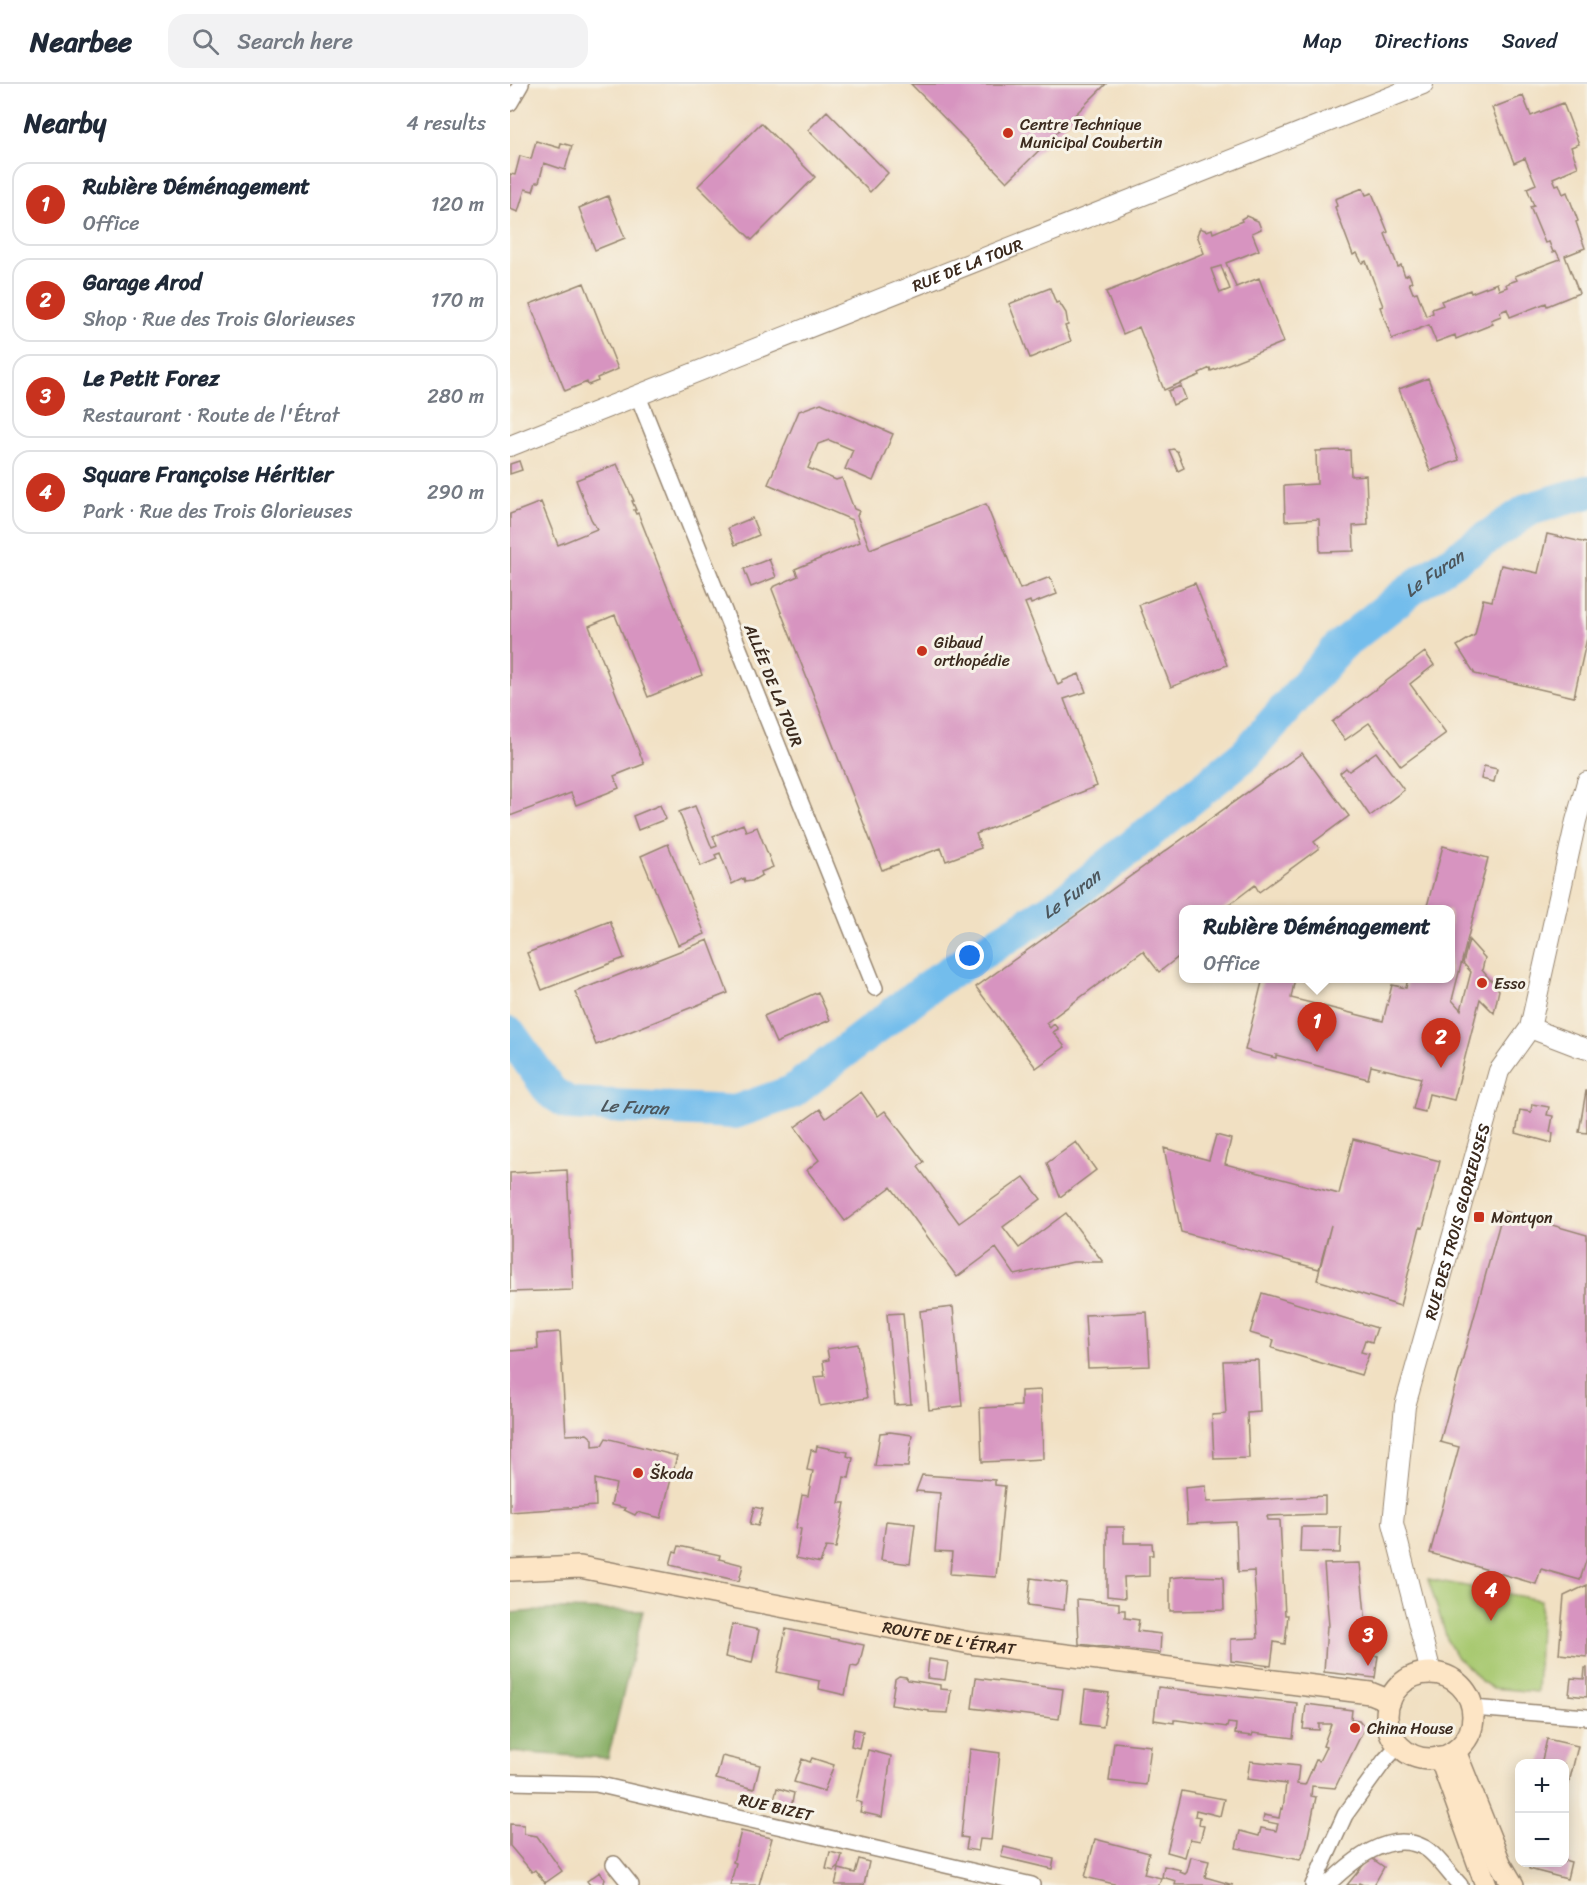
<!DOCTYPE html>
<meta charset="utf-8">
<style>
:root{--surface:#fff;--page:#f2f2f3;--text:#1f2937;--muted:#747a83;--line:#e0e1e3;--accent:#c8321e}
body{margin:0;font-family:Sriracha,sans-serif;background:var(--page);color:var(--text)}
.controls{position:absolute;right:18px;bottom:18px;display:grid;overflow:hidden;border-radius:12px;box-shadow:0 3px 15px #0003}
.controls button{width:54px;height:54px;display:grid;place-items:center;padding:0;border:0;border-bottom:2px solid var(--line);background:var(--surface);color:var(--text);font:30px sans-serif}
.you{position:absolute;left:460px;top:872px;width:21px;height:21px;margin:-15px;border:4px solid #fff;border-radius:50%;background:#1a73e8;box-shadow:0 0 0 9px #1a73e833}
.badge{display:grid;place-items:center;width:39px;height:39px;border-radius:50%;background:var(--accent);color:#fff;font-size:20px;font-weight:700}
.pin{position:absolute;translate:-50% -50px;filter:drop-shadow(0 2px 3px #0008)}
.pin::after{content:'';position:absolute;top:32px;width:21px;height:18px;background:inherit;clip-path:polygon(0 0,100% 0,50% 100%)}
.popup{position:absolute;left:669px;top:821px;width:276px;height:78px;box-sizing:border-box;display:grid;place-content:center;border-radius:12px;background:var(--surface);filter:drop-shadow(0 2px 4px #0005);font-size:20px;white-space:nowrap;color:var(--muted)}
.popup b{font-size:22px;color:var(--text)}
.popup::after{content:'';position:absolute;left:50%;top:100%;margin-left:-12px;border:12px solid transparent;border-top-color:var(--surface)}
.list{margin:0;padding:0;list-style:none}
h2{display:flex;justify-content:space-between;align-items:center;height:78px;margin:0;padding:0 24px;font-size:26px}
h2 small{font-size:20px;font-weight:400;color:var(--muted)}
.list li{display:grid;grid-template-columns:39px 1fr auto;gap:18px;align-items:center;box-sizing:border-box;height:84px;margin:0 12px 12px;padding:0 12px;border:2px solid var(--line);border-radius:18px}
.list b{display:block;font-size:22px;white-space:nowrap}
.list p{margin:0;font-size:20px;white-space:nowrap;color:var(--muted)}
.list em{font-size:20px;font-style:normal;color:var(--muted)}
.icon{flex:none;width:33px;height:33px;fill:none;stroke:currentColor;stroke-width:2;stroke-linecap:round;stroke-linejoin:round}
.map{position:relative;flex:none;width:1077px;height:1801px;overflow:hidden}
header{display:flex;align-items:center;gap:36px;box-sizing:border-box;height:84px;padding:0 30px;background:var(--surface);border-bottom:2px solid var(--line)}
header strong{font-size:28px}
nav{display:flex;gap:33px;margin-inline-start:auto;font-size:21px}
.search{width:420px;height:54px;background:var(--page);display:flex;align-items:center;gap:15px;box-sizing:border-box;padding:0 21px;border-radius:18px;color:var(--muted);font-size:22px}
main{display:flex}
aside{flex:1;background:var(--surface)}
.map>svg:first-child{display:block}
.green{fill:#a8c971;stroke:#727a48;stroke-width:1.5}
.forest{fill:#86ad63;stroke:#606c40;stroke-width:1.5}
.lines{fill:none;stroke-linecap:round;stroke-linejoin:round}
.river{stroke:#73bdec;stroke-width:34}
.building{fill:#d794c0;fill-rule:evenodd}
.minor-casing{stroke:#968570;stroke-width:18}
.tertiary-casing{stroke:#968570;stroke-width:22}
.secondary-casing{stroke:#968570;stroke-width:24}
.minor{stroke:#fff;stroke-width:15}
.tertiary{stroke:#fff;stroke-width:20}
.secondary{stroke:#fde5c5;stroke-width:21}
.poi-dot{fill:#c8321e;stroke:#f7f3e8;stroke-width:2}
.labels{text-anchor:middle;stroke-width:6;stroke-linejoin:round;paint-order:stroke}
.poi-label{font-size:16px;fill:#3b2a1e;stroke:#f7f3e8;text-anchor:start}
.street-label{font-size:16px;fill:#3b2a1e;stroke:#f7f3e8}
.water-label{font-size:18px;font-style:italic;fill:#4c565c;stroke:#f7f3e8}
</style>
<header>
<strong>Nearbee</strong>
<div class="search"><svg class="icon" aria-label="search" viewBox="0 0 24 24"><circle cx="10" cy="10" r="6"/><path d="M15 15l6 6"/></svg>Search here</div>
<nav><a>Map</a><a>Directions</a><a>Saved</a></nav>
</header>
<main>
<aside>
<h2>Nearby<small>4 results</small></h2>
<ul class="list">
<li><span class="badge">1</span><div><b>Rubière Déménagement</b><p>Office</p></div><em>120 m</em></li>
<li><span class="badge">2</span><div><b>Garage Arod</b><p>Shop · Rue des Trois Glorieuses</p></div><em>170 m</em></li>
<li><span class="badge">3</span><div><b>Le Petit Forez</b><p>Restaurant · Route de l'Étrat</p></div><em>280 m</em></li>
<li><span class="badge">4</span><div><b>Square Françoise Héritier</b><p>Park · Rue des Trois Glorieuses</p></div><em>290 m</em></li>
</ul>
</aside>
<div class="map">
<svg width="1077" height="1801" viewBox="0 0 1077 1801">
<rect width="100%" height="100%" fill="#f7f3e8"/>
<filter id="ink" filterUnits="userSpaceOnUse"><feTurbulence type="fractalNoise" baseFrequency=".0167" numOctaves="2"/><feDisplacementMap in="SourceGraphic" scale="12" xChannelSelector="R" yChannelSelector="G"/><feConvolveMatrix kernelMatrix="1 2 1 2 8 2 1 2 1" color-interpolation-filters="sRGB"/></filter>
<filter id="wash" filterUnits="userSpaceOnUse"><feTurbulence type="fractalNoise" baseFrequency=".008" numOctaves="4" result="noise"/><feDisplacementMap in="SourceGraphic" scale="24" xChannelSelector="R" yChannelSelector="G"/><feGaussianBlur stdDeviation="1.35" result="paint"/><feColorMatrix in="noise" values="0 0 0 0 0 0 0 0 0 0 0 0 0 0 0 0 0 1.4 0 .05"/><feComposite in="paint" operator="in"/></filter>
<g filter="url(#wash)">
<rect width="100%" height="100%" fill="#f1e0c2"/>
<!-- green -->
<path class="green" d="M918,1495L1031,1516L1027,1608L982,1604L971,1597L961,1585L947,1574L938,1558Z"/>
<!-- forest -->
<path class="forest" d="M52,1525L133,1527L98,1674L0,1668V1529Z"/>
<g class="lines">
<!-- river -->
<path class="river" id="s1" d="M0,950L41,1008L60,1020L225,1028L282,1008L426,897L552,819L736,670L830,562L908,500L1020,425L1077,408"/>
</g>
<g id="blocks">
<!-- building -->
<path class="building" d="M401,0H596L497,98Z
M1013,12L1021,32L1053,19L1069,60L1061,63L1068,83L1043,94L1046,101L1049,100L1053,110L1057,108L1068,137L1066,138L1075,164L1055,172L1069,209L1037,222L1036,219L1000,233L997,225L990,228L991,232L981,236L983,240L946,255L945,251L926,258L919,241L882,255L870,223L873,222L856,177L852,179L847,169L843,171L825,123L827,122L825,115L853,104L856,111L862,109L878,148L875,150L888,183L891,181L895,192L899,190L902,198L899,199L903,209L907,208L916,232L923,229L922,225L933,221L931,217L960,206L961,209L987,199L989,206L997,203L996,200L1007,196L1005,192L1050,175L1046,167L1043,168L1039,158L1035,159L1020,123L1024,122L1017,104L1026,100L1015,74L1004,79L982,24Z
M317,27L378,89L360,108L298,46Z
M251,39L305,93L242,156L188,102Z
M26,57L50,64L51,59L62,62L55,86L34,79L29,98H26L23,107L15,105L8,128L0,125V90L5,91L10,72L21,75Z
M98,112L115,154L85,166L69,124Z
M736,132L748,137L751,145L742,149L749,166L716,179L726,203L749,194L774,258L701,287L700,284L689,289L690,291L654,306L629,243L613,250L596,208L694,169L687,151L690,144L697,147L702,145L703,149L732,137L731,135ZM711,182L720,205L710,209L701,185Z
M74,199L108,285L87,294L88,297L78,301L77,298L55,307L20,220Z
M540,204L546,219L549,218L556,229L558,241L555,242L561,257L520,274L499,220Z
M918,294L949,376L920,387L889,305Z
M671,302L676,315L663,321L658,307Z
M311,319L383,350L363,397L335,385L343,366L319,356L308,360L298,384L326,396L332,394L344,425L349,427L347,432L360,465L476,420L510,505L540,493L547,510L521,520L520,517L515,519L548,601L552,599V597L569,590L576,608L554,615L587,702L466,750L471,764L436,777L431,764L372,786L262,505L263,503L288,492L285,485L350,458L342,436L258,400L289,327Z
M663,365L667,367L674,384L668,387L659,366Z
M840,366L841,392L856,391L858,441L843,442L844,467L810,468L809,435L775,437L774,402L807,400L806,367Z
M9,377L12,386L0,390V380Z
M107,380L124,417H122L126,426H124L126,430L128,429L192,591L138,613L105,531L79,542L134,680L104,692L109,704L97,709L66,721L61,709L0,732V430L31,418L48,461L87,445L81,435L66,396Z
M242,434L249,451L225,461L218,444Z
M1037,450L1077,459V554L1064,613L965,590L947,562L965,551L973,515L982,517L991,481L1028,489Z
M259,475L266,493L241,503L234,485Z
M685,499L717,581L661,603L629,521Z
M915,568L924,581L900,600L936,649L891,682L859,639L835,656L822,638Z
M866,668L894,706L860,732L830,689L836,684L839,687Z
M792,669L839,732L804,758L809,764L749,808L745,801L712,826H674V874L671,871L649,888L633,867L536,939L540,944L544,940L548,945L543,948L555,963L526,984L466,903Z
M974,682L987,685L984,698L971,695Z
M150,721L156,735L128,746L123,732Z
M185,722L202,764L207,762L203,752L233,740L236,747L247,743L263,783L251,788L252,791L242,797L235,798L234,794L222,800L210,769L205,771L207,775L191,782L169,728Z
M158,760L195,850L168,861L131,772Z
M933,762L978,774L942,916L951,926L961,888L953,879L959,856L975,874L972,886L989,906L984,929L970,915L944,1016L919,1010L915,1028L903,1025L911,994L861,982L858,995L766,971V974L735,966L753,894H785L781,914L873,937L882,901L896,904L898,894H940V826H916Z
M100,837L114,874L32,906L17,869Z
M198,856L218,909L86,961L65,908Z
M308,908L320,936L266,959L254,932Z
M1076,1007H1077V1049L1069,1048Z
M351,1008L368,1032L375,1027L414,1078L408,1083L449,1139L514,1093L531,1115L493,1143L509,1164L556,1129L593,1178H563L505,1191L486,1164L447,1193L381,1103L335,1137L297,1086L309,1076L285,1043L310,1025L316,1034Z
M1022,1020L1039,1023L1037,1031L1043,1032L1040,1048L1043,1049L1042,1059L1006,1049L1010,1026L1021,1028Z
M706,1051L721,1055L715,1080L829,1110L843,1055L930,1077L913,1144L910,1143L890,1222L807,1196L821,1141L809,1185L671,1148L654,1064L699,1076Z
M566,1058L586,1086L550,1113L537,1079Z
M57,1086L63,1206L0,1208V1089Z
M993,1127L1077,1151V1474L1070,1496L1031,1485L1026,1500L920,1469L949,1363L930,1358Z
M752,1209L867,1244L862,1258L855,1256L851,1268L859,1270L851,1291L762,1264L764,1256L740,1249Z
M443,1223L452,1322L419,1326L410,1227Z
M637,1228L640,1282L578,1284L575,1231Z
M393,1229L401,1320L385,1321L377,1230Z
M50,1248L56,1351L77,1350L83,1355V1362L92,1361L96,1354L167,1372L151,1434L127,1428L125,1431L114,1426L115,1424L101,1421L106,1400L85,1395L86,1422L0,1428V1267L28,1265L27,1250Z
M348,1260L357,1314L310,1322L304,1293L315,1292L313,1277L319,1276L317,1265Z
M748,1276L750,1328L737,1329L739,1374L704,1375L702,1331L716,1330L713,1277Z
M531,1306L533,1375L472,1378L470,1324L511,1322V1307Z
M380,1348L402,1351L398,1383L365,1382L370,1349Z
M307,1362L338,1368L337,1372L343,1374L339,1394L334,1393L329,1419H335L326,1464L316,1463L310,1479L286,1474L291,1445L286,1444L292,1411L298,1412L303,1387L297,1386L301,1366L306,1367Z
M412,1391L485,1396V1401L495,1402L486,1493L440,1490L442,1468L425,1467L430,1409L406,1407Z
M696,1402L697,1418L815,1412V1430L757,1432L758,1436H770L775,1531H778L775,1560L764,1558L761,1582L721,1577V1555L748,1554L744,1487L728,1488L726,1438L677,1440L675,1404Z
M244,1423L253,1425L248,1442L240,1440Z
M376,1437L405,1440L400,1480L371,1476Z
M597,1443H614V1459H642L643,1471H639V1492L614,1493L615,1514L597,1512Z
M791,1443H831L830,1469L790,1468Z
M169,1462L210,1471L209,1475L233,1481L229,1497L160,1481L163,1470L164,1467L167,1468Z
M850,1479L859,1571L868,1572L865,1594L814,1588L817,1542H819L814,1480Z
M678,1492L713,1493L714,1526L660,1527V1494Z
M521,1494L557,1499L554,1526L518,1521Z
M1077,1501V1573L1049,1570L1054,1512Z
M567,1515L609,1519V1526H615V1534L629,1536L627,1547L651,1550L650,1569L569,1560Z
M222,1540L249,1546L242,1579L215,1573Z
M276,1545L354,1561L349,1581L347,1583L341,1582L335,1611L309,1605L310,1597L267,1588Z
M419,1575L438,1578L435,1596L417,1594Z
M1075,1584H1077V1613L1059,1611L1061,1594L1074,1595Z
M389,1592L396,1593L398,1596L430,1601V1605L441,1606L438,1629L419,1628V1627L381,1621L385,1595Z
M466,1594L553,1605L549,1635L462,1624Z
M648,1603L787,1619L783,1654L743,1649L742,1652L725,1650L726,1640L718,1639L717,1643L667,1636H664V1639L644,1636Z
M575,1606L599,1609L593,1643L571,1640Z
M796,1620L842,1626L841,1635L849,1636L855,1643L825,1704L802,1702L801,1712L806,1713L796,1762L790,1776L726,1764L730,1747L749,1752L751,1744L766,1747L768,1740L753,1737L754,1731L769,1734L771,1724L773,1725L776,1700L737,1695L740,1677L789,1682L787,1700L795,1701L806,1676L809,1677L816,1663L813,1662L821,1640H809V1646L793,1645Z
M344,1645L353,1647L349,1664L341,1662Z
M1037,1655L1068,1662L1055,1715L1054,1680H1031Z
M604,1658L641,1662L636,1701L599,1697Z
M460,1665L490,1669L481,1756L470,1755L468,1767L456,1765L458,1754L451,1753Z
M358,1666L381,1672L372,1733L350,1728L352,1719L346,1717Z
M212,1672L250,1681L244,1705L206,1695Z
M302,1674L324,1681L314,1707L284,1698L292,1675L300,1678Z
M267,1704L284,1709L281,1724L263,1720Z
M672,1707L714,1715L710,1732L686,1726L685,1732L690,1733L689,1741L694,1742L690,1757L680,1755L675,1773L657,1768Z
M0,1740L14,1741V1750L27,1752L52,1787L35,1799L25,1786L22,1788L0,1762Z
M231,1747L262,1754L249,1801H220L226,1779L223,1778Z
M585,1755L639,1769L634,1790L651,1794L649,1801H608L575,1793Z
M494,1763L544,1775L542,1785L491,1773Z
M320,1768L332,1771L329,1783L324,1787L316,1785Z
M681,1773L699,1777L695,1793L723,1801H665L666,1797L652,1793L654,1782L671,1786L670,1788L675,1790L677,1788Z
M860,1773L874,1783L864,1801H853L849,1799L848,1801H837Z
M349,1775L359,1778L354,1801H325L329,1785L345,1789Z
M1054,1776L1061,1778L1057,1795L1019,1785L1020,1778H1054Z
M90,1788L95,1796L93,1798L95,1801H80L77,1797Z"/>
</g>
</g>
<g filter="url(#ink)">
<use href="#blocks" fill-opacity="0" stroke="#968570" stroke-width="1.5"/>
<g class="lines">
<!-- minor casing -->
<g class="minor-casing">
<path id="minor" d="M0,19L11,0
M128,312L365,904
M962,1624L1077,1633
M0,1698L86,1700L522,1801
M104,1780L121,1801
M803,1801L835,1731L875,1676L889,1661
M817,1801C841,1778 879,1744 915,1764C926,1770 940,1791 950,1801"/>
</g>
<!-- tertiary casing -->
<g class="tertiary-casing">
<g id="tertiary">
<path id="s2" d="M0,362L913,0"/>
<path d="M1020,944L1067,962L1077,965"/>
<path id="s3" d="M921,1589L883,1439L895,1322L989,987L1020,944L1066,737L1077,698"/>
</g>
</g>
<!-- secondary casing -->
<g class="secondary-casing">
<g id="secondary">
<path id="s4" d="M0,1486L70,1483L460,1559L860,1609L880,1617"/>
<circle cx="920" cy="1632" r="43"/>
<path d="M945,1667L990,1779L1003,1801"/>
<path d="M930,1673L976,1801"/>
</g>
</g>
<!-- minor -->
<use href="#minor" class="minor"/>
<!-- tertiary -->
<use href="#tertiary" class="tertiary"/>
<!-- secondary -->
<use href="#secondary" class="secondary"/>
</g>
</g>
<!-- markers -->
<g class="poi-dot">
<circle cx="498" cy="49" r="6"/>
<circle cx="412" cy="567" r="6"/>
<circle cx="972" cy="899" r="6"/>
<rect x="963" y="1127" width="12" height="12" rx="3"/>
<circle cx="128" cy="1389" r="6"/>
<circle cx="845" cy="1644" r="6"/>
</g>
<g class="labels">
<!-- poi labels -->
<g class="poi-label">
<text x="510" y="46">Centre Technique<tspan x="510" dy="18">Municipal Coubertin</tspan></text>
<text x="424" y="564">Gibaud<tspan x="424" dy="18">orthopédie</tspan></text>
<text x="984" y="905">Esso</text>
<text x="981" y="1139">Montyon</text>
<text x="140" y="1395">Škoda</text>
<text x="857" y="1650">China House</text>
</g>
<!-- street labels -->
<g class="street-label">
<text dy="6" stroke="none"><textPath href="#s2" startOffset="492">RUE DE LA TOUR</textPath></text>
<text transform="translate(264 601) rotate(68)" y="6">ALLÉE DE LA TOUR</text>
<text dy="6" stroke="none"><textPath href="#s3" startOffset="464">RUE DES TROIS GLORIEUSES</textPath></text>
<text dy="6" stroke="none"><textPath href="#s4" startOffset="446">ROUTE DE L'ÉTRAT</textPath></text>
<text transform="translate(266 1723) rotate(13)" y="6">RUE BIZET</text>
</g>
<!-- water labels -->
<g class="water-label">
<text dy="6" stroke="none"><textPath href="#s1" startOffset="1148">Le Furan</textPath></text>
<text dy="6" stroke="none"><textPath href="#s1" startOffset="662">Le Furan</textPath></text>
<text dy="6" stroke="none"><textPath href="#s1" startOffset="158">Le Furan</textPath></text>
</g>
</g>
</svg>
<div class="controls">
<button>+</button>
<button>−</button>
</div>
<div class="you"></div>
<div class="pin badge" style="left:807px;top:968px">1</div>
<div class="popup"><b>Rubière Déménagement</b>Office</div>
<div class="pin badge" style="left:931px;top:984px">2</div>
<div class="pin badge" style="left:858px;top:1582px">3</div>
<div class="pin badge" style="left:981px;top:1537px">4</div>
</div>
</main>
